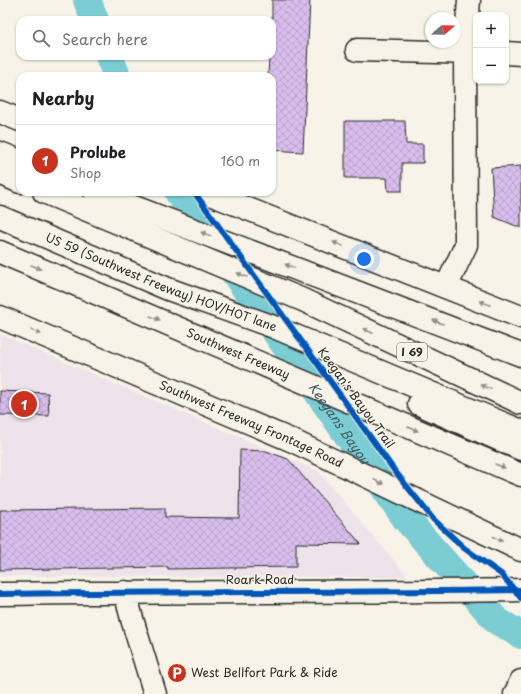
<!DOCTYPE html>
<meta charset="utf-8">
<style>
:root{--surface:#fff;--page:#f2f2f2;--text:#202124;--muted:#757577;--line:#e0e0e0;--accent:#c8321e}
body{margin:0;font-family:"Playpen Sans",sans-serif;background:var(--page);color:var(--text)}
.controls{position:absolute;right:12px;top:12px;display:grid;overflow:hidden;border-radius:8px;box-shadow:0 1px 3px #0004}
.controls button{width:36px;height:36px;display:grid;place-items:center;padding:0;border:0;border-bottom:1px solid var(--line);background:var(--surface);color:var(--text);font:20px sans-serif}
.compass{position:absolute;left:425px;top:12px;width:36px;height:36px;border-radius:50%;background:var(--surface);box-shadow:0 1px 3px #0004;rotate:70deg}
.you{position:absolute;left:364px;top:259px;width:14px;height:14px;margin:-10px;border:3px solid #fff;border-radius:50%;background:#1a73e8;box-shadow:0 0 0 6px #1a73e833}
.badge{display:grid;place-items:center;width:26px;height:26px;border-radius:50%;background:var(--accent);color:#fff;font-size:13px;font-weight:700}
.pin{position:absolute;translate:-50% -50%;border:2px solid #fff;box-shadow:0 1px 4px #0006}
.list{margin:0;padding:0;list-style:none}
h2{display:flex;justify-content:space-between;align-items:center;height:52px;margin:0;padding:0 16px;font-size:17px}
h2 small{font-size:13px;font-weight:400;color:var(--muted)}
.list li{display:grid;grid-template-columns:26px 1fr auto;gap:12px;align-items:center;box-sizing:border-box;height:72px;padding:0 16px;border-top:1px solid var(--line)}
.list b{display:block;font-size:15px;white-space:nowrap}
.list p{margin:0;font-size:13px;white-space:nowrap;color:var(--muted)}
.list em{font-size:13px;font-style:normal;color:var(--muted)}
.icon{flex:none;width:22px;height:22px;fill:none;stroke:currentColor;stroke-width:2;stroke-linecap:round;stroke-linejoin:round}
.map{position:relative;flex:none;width:521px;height:694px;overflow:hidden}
.search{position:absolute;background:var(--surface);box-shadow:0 1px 3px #0004;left:16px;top:16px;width:260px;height:44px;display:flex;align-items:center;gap:10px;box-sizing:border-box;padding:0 14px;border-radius:12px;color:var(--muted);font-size:15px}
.panel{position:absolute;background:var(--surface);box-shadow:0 1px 3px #0004;left:16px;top:72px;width:260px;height:124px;border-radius:12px}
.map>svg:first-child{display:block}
.built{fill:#eee3ea}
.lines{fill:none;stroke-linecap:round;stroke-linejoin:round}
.river{stroke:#7bccd4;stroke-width:28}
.building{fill:url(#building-cross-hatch);stroke:#2b2b2b}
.minor-casing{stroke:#2b2b2b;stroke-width:25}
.major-casing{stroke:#2b2b2b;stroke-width:25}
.highway-casing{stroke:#2b2b2b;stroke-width:25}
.minor{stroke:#f7f3e8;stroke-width:22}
.major{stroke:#f7f3e8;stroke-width:22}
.highway{stroke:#f7f3e8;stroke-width:22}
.cycleway-casing{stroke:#f7f3e8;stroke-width:8}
.cycleway{stroke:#0057b8;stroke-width:6}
.oneway{fill:#918f8a}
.labels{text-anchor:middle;stroke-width:3;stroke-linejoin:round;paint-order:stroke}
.shield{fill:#f7f3e8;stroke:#686764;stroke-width:1}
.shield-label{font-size:11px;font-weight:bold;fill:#2b2b2b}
.street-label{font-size:12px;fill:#2b2b2b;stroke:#f7f3e8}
.poi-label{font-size:12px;fill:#2b2b2b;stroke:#f7f3e8;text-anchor:start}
.water-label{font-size:13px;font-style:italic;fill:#435b5e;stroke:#f7f3e8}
</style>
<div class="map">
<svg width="521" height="694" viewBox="0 0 521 694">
<defs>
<pattern id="building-cross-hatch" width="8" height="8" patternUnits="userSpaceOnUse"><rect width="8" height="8" fill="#d9beed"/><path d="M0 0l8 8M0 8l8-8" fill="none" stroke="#baa3cb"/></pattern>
</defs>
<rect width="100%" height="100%" fill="#f7f3e8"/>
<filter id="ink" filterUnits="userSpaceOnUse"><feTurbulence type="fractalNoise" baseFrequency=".025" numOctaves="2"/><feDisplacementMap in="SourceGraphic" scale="8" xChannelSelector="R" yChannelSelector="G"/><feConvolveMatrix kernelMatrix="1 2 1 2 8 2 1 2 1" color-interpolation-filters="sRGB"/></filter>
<g filter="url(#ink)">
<!-- built -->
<path class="built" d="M0,334L318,471L408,577L0,576Z"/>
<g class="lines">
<!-- river -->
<g class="river">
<path d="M87,0L95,20"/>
<path d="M109,56L117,76"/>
<path id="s1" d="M178,192L406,519L497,621L521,635"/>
</g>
</g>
<!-- building -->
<path class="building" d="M272,0H310L303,152L272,150V76H268L269,56H272Z
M345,121H405L406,144H423V163H402V191H388L387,178H345Z
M521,166V228L494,217L491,168Z
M0,391L48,393L49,416L0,415Z
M240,450L266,451L288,459L361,544L296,543V567L168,569V567L0,570V510L165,508V517L239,518Z"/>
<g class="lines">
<!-- minor casing -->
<g class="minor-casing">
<path id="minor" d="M357,50L476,53
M506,53L521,54
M446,287L466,245L465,53L469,0
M125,592L132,619L155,694
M0,594C174,591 347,593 521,590"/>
</g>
<!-- major casing -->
<g class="major-casing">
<g id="major">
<path d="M0,112L20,120"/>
<path d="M205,192L521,317"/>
<path id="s2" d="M0,317L293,441L521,550"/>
</g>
</g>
<!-- highway casing -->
<g class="highway-casing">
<g id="highway">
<path d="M0,153L20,161"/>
<path d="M0,173L20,182"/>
<path d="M44,192L303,300L521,403"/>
<path d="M95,192L521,355"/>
<path id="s3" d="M0,217L168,289L274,327L521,431"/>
<path id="s4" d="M0,252L521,475"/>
<path d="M419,404L521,449"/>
<path d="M515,694L521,681"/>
</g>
</g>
<!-- minor -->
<use href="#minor" class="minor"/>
<!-- major -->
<use href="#major" class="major"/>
<!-- highway -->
<use href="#highway" class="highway"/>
<!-- cycleway casing -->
<g class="cycleway-casing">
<path id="cycleway" d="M194,192L394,470L433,519L464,548L501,574L521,598
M0,594C173,591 346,593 519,590"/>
</g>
<!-- cycleway -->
<use href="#cycleway" class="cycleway"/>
</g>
<!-- one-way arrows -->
<defs><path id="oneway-solid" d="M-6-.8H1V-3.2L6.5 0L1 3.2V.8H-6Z"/></defs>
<g class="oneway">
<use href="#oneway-solid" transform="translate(206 234) rotate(-159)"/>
<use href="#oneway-solid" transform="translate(338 244) rotate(-158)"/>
<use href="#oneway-solid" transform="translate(290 266) rotate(-159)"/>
<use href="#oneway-solid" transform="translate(36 267) rotate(23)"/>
<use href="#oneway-solid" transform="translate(242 275) rotate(-157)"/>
<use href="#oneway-solid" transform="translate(485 303) rotate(-158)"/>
<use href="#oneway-solid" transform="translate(155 318) rotate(23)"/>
<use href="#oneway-solid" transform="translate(438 322) rotate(-159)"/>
<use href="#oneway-solid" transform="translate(368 331) rotate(-155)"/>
<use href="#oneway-solid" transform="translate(36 332) rotate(23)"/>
<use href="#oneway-solid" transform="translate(486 387) rotate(-155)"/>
<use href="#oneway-solid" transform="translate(413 429) rotate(23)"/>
<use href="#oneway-solid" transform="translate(500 466) rotate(23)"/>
<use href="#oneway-solid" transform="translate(379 482) rotate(25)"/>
<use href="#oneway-solid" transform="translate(498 539) rotate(26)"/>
</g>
</g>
<!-- icons -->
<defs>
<g id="parking-disc" transform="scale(1)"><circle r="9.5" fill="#c8321e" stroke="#f7f3e8"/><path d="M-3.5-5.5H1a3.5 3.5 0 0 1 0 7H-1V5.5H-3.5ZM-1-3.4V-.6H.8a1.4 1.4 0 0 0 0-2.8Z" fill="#fff"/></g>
</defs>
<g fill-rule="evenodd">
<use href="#parking-disc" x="177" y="673"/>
</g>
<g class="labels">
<!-- shield labels -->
<rect class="shield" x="397" y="343" width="30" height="18" rx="3"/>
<g class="shield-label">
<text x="412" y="356">I 69</text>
</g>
<!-- street labels -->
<g class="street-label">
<text dy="4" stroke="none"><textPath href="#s3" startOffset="174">US 59 (Southwest Freeway) HOV/HOT lane</textPath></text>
<text dy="4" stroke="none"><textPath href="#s4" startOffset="259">Southwest Freeway</textPath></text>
<text transform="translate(356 398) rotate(54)" y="4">Keegan's Bayou Trail</text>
<text dy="4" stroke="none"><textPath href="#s2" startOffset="273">Southwest Freeway Frontage Road</textPath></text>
<text x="260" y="584">Roark Road</text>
</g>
<!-- poi labels -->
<g class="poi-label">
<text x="191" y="677">West Bellfort Park &amp; Ride</text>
</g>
<!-- water labels -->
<g class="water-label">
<text dy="5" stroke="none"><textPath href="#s1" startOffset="282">Keegans Bayou</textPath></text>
</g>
</g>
</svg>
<div class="controls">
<button>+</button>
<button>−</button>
</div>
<svg class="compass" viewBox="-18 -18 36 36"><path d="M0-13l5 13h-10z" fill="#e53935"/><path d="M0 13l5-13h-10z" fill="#757577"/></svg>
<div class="you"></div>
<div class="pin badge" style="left:24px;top:404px">1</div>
<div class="search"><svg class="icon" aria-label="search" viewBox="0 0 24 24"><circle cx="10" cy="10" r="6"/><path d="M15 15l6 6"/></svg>Search here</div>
<section class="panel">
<h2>Nearby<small></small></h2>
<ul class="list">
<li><span class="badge">1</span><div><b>Prolube</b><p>Shop</p></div><em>160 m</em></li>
</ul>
</section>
</div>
